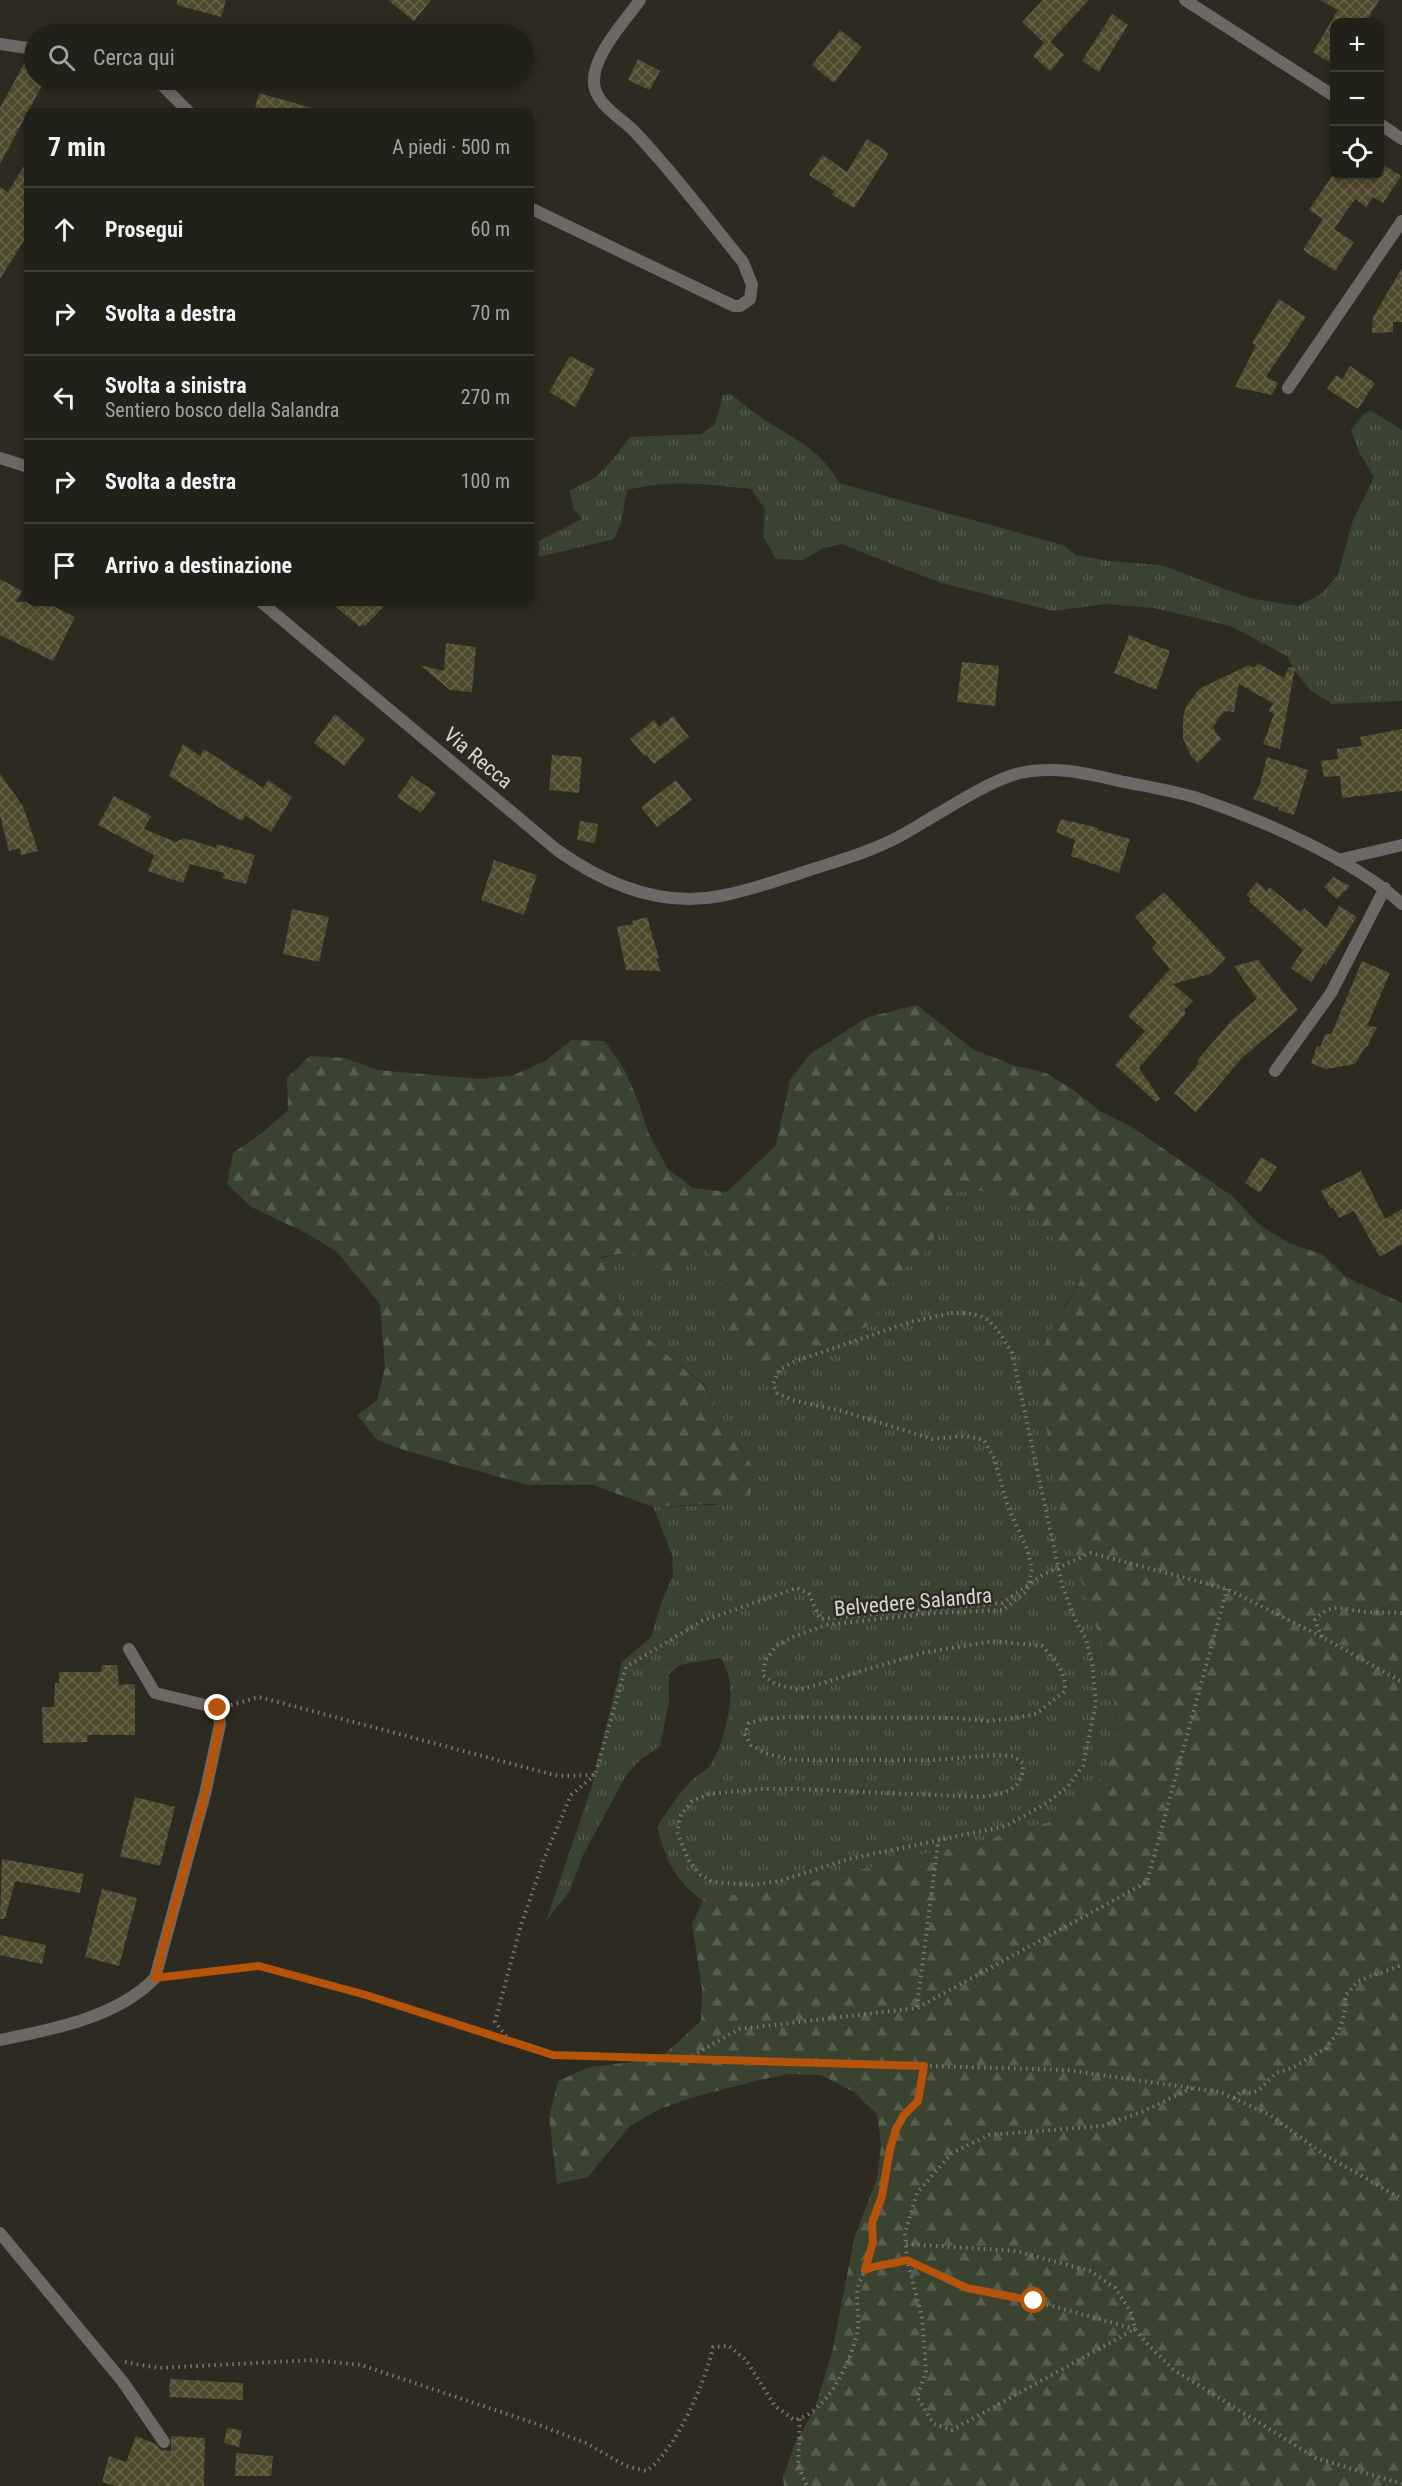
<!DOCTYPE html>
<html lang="it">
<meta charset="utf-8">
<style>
:root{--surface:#212019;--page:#2d2d26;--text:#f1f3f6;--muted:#a2a3a2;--line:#3e3e38}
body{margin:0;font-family:"Roboto Condensed",sans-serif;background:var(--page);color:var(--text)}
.controls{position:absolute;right:18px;top:18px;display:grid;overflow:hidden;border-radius:12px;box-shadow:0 3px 9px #0003}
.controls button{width:54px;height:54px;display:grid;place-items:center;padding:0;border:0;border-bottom:2px solid var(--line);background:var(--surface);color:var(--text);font:30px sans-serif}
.stop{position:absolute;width:18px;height:18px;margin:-14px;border:4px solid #b45309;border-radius:50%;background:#fff}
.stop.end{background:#b45309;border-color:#fff;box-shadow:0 2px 6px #0008}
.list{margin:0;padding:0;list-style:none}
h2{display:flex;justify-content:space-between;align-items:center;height:78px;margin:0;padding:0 24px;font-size:26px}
h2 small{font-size:20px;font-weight:400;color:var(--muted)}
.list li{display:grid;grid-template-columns:39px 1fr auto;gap:18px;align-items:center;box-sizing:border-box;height:84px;padding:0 24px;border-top:2px solid var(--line)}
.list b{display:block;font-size:22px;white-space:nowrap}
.list p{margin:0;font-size:20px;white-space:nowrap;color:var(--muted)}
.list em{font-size:20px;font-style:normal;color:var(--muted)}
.icon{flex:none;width:33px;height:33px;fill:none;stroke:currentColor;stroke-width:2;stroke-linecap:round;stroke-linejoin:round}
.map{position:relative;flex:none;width:1402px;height:2486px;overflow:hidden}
.search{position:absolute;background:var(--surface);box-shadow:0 3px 9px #0003;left:24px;top:24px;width:510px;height:66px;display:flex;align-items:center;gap:15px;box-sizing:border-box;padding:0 21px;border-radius:33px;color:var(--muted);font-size:22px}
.panel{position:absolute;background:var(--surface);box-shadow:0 3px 9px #0003;left:24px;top:108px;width:510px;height:498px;border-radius:12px}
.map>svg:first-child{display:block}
.grass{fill:url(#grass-tufts)}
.forest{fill:url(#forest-firs)}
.building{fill:url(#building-cross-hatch)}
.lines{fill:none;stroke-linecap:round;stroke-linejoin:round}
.path{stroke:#797870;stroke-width:4;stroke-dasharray:1.5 4.5;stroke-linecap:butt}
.minor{stroke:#6c6865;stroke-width:12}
.route{stroke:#b45309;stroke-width:8}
.labels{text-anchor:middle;stroke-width:5;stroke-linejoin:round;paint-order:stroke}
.street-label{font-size:21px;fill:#d8d7d1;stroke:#2c2a21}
</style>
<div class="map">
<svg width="1402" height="2486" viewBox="0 0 1402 2486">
<defs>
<pattern id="grass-tufts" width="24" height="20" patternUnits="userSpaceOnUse" patternTransform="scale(1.5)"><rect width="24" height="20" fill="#3a4230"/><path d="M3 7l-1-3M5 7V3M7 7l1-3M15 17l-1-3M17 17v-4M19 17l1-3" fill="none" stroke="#565d4d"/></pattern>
<pattern id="forest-firs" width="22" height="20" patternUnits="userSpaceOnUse" patternTransform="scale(1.5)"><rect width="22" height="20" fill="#3a4230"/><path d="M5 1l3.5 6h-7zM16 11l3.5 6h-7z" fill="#565d4d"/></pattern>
<pattern id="building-cross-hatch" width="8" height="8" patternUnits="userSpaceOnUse" patternTransform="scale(1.5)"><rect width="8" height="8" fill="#4f492d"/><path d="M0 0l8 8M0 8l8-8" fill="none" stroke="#68624a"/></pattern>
</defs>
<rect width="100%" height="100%" fill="#2c2a21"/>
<!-- grass -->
<path class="grass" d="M731,394C742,403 753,412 765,420C796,441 820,448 839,483L1063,545L1076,555L1109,561L1161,565L1249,598L1298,606L1321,594L1338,575L1352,523L1374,477L1360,454L1351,430L1362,416L1370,410L1402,430V701L1332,704L1310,690L1294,670L1287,656L1230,626L1154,608L1105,604L1053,611L941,583L841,544L824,548L802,560L776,559L763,536L765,509L751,489C707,484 670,479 627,490L621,524L614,539L539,557V541L582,519L574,509L569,491L596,477L614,458L630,437L701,434L715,424L723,395Z
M956,1192C967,1192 979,1190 989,1193C1033,1203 1060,1244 1081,1280L1063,1309L1106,1657L1115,1708L1117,1742L1104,1773L1087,1800L1060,1819L985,1840L755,1895L706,1894L703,1901C675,1881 666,1860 657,1827C667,1811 677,1796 690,1782C696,1775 706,1772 711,1764C726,1740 741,1681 720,1658L680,1665L669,1674V1702L660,1746L639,1761L625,1777L582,1857L570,1891L546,1921L591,1789L622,1662L651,1637L662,1600L673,1575L672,1555L653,1507L716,1505L754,1470L738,1443L719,1416L705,1385L652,1342L630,1316L612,1288L601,1258L633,1252L683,1268L706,1246L720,1276L727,1341L812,1346L845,1336L875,1324L886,1293L905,1268L931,1248L940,1218Z"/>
<!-- forest -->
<path class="forest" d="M917,1005L974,1050L1013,1065L1046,1073L1075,1091L1100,1111L1129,1125L1232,1196L1262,1227L1291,1244L1322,1254L1346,1277L1402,1303V2486H784L783,2477L794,2446L815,2408L832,2353L854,2239L877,2178L881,2145L877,2114L854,2092L821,2075L789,2074L759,2080L694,2097L660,2109L630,2126L588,2177L557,2184L549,2117L558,2081L589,2067L659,2059L701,2021L702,1989L692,1924L706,1894L755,1895L985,1840L1060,1819L1087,1800L1104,1773L1117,1742L1115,1708L1106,1657L1061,1518L1037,1369L1047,1338L1081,1280C1060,1244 1032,1203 989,1193C979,1190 967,1192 956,1192L940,1218L931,1248L905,1268L886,1293L875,1324L782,1359L751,1363L727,1342L720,1276L706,1246L683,1268L652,1278L633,1252L601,1257L612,1288L630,1316L652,1342L705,1386L719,1416L738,1443L754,1470L749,1502L653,1507L593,1485H528L407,1451L377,1440L357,1415L377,1400L385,1367L380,1304L338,1253L310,1235L251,1207L227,1184L233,1153L262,1133L288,1110L287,1078L310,1056L345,1058L377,1070L480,1079L514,1075L545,1061L572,1040L605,1041L624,1069L638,1100L648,1132L667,1168L693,1188L727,1192L776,1145L790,1080L810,1054L868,1017Z"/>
<!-- building -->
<path class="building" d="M177,0H226L221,17L177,5Z
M388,0H431L414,21Z
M1043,0H1089L1050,42L1064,55L1050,71L1033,56L1044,43L1022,22Z
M1320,0H1379L1366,22H1335V53L1329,62L1313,52L1338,10Z
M1112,14L1128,25L1099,72L1082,61Z
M840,30L862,47L834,83L812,65Z
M28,56L34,57V80H45L0,164V108Z
M638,59L660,71L650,90L628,80Z
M259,93L312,108L311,112H254Z
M867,139L889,153L854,208L832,195L834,191L809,175L823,155L847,172Z
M28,160V234L0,279V187L8,192Z
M1380,162L1401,176L1383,203L1373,197L1366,207L1355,199L1334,229L1354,242L1335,271L1303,250L1323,219L1309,210L1332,176H1380Z
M1402,268V322H1393V332L1372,333L1373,317Z
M1279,299L1306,317L1266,377L1278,383L1272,395L1235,387L1256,345L1252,343Z
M570,356L595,369L575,407L549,392Z
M1350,366L1375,383L1358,409L1327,389L1336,375L1342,379Z
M0,579L22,591L16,602H45L75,617L53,661L0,635Z
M330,602H388L365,626L362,624L360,627Z
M1129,635L1170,651L1156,690L1114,673Z
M446,643L476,647L472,692L450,690L420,665L444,671Z
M962,662L999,666L995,706L957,702Z
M1258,663L1284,678L1289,667L1295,668L1280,749L1263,744L1274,714L1269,711L1273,703L1239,684L1234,712L1226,711L1219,717L1213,728L1221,739L1198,763L1191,756L1183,738V717L1186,707L1199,689L1249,665L1254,668Z
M335,714L365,739L344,766L314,743Z
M673,716L689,737L654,764L646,754L644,756L630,739L654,720L659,727Z
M1402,729V791L1342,798L1340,776L1324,777L1321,761L1338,759L1337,749L1362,746L1360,737Z
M183,744L200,756L204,749L263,788L268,780L292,797L271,832L246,816L241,821L169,776Z
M552,755L582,757L579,793L549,790Z
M1267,757L1308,770L1294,815L1278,810L1279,808L1253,799L1260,784Z
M0,774L23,806L38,851L21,855L20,848L9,851L0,815Z
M412,776L436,793L421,813L397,797Z
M676,780L692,800L657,827L641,807Z
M114,796L151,816L144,829L176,842L184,838L216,848L217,844L255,855L246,884L222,878L224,873L190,864L183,883L148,871L154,855L98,825Z
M1061,819L1098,828V830L1130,839L1119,873L1071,856L1075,840L1056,832Z
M580,821L598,824L595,843L577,840Z
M494,860L537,875L524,915L481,900Z
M1333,877L1350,886L1337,899L1324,887Z
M1257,882L1267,891L1269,887L1300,912L1304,908L1326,928L1339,906L1357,917L1326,965L1324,963L1311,982L1291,968L1303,950L1249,901L1251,899L1246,895Z
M1164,892L1226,958L1210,974L1173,984L1193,1001L1184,1010L1186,1013L1139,1068L1160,1099L1156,1102L1115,1065L1145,1031L1128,1016L1170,969L1152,948L1157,943L1135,917Z
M292,909L329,917L319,962L283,954Z
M647,917L659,958L656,959L661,971L626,970L617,927L633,924L632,921Z
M1258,960L1298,1010L1242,1058L1196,1112L1174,1093L1199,1063L1197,1061L1231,1021L1257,999L1234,966Z
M1362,961L1390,973L1367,1026L1377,1027L1367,1047L1366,1046L1355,1064L1326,1069L1311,1063L1317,1046L1320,1047L1326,1033L1331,1035Z
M1261,1157L1277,1167L1260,1193L1245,1183Z
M1361,1171L1385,1219L1402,1209V1244L1380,1257L1354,1211L1339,1218L1333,1207L1331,1209L1321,1191Z
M102,1665H117L119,1685L135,1684V1735H87L88,1742L43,1743L42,1707H54L55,1683H59V1672H101Z
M135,1797L175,1807L160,1866L120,1856Z
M2,1859L84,1874L80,1893L15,1881L5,1919H0Z
M102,1889L137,1898L119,1966L85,1957Z
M0,1935L46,1945L42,1964L0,1955Z
M170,2379L243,2383V2400L169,2397Z
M227,2428L242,2430L239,2447L224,2443Z
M136,2436L156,2444L161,2450L171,2451V2436L205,2438L204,2486H115L102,2482L109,2456L126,2462Z
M236,2453L273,2456L271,2476H235Z"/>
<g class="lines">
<!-- path -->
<path class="path" d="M951,1313C990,1312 993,1322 1012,1353L1062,1585L1075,1619L1086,1639L1092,1663L1096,1703L1083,1766L1068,1786L1047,1803L1006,1826L849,1859L779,1881L752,1885L713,1882L701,1875L689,1861L677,1832L681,1815L692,1801L709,1794L759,1789H797L981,1797C1005,1794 1024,1790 1023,1763L1013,1756L995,1755L935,1760H792L765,1753L751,1745L745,1734L749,1723L765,1719L789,1717L958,1718L987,1721L1015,1718L1036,1714L1065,1691C1066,1671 1055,1660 1042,1646L993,1641L922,1653L799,1690L775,1684L763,1675L765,1661L776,1646L795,1636L826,1625L932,1613L1003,1610L1027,1591L1032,1569L1027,1549L1008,1507L994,1458L984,1440L966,1436L932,1439L842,1411L792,1400L777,1393L773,1384L780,1369L796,1361L910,1322Z
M1322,1637L1315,1620C1334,1599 1345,1611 1368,1612C1379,1613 1391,1612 1402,1613
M231,1705L259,1697L558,1776L595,1775L626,1667L702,1621L797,1588L809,1594L820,1619L1002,1603L1044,1574L1091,1553L1227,1589L1322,1637L1402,1682
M170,1976L259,1966L366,1995L553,2055L1066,2070L1220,2092L1270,2115L1323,2154L1402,2199
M917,2007L938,1842
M510,2041L495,2022L521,1925L544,1859L571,1795L595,1775
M687,2059L739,2029L917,2008L1147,1882L1227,1589
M1234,2098L1241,2091L1252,2093L1260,2089L1276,2073L1292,2068L1326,2048L1338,2032L1344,2016L1346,1995L1358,1981L1402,1965
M906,2244L1016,2251L1090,2271L1115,2288L1131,2312L1135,2329L1149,2346L1174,2370L1316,2458L1402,2484
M865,2269L873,2242L872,2223L882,2196L890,2149L896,2129L904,2115L918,2101L924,2066
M1135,2329L1034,2301L967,2288L907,2260L905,2233L917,2193L952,2153L989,2135L1102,2126L1144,2111L1192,2088
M125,2362L158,2368L313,2360L361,2365L534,2423L586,2443L626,2466L646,2471C675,2452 706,2381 713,2347L729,2346L746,2360L775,2406L794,2420C828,2413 852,2360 858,2329C860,2316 855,2301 858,2287C859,2281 863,2275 865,2270C882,2263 891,2265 907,2260L922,2317L926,2372L917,2397L934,2424L952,2430L1135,2329
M800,2419L798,2466L807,2486"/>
<!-- minor -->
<path class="minor" d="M1185,0L1334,96
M0,44L34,49
M157,80L189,112
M1380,124L1402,139
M530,208L734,306H740L750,299L752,285L743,262C707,218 673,172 634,131C620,117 595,104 594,83C592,56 625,21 640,0
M1288,388L1402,221
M0,458L28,467
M261,602L557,850C605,884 660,908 720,896C748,891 776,881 804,872C837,861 871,852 902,835C935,817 986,781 1020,773C1055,765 1089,774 1124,782C1149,787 1175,791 1200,799C1262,820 1355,860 1402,904
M1338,860L1402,845
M1275,1071L1331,993L1385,888
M0,2040C51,2030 118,2017 155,1978L205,1794L220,1724L218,1708L155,1693L129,1649
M0,2233L123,2382L164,2442"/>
</g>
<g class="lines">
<!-- route -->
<path class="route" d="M218,1708L220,1724L205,1794L155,1978L259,1966L366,1995L553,2055L924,2066L918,2101L904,2115L896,2129L890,2149L882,2196L872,2223L873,2242L865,2270C881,2263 891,2265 907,2260L967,2288L1034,2301"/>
</g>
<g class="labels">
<!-- street labels -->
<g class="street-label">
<text transform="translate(478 758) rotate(40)" y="7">Via Recca</text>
<text transform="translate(913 1602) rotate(-5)" y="7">Belvedere Salandra</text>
</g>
</g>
</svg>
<div class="controls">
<button>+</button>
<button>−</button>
<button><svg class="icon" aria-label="locate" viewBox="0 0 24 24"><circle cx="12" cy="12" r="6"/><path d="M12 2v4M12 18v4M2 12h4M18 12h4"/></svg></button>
</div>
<div class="stop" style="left:1034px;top:2301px"></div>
<div class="stop end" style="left:218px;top:1708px"></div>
<div class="search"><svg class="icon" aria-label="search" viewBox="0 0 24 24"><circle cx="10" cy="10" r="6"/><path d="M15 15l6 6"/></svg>Cerca qui</div>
<section class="panel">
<h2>7 min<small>A piedi · 500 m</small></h2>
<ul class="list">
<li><svg class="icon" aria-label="ahead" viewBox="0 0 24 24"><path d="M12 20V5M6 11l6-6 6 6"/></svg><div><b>Prosegui</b></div><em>60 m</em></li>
<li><svg class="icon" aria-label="right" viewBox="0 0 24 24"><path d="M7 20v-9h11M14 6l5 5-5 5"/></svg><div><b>Svolta a destra</b></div><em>70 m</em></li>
<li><svg class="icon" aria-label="left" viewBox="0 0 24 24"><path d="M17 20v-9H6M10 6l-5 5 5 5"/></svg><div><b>Svolta a sinistra</b><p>Sentiero bosco della Salandra</p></div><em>270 m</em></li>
<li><svg class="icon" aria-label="right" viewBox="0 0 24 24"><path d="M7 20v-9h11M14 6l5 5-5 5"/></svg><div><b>Svolta a destra</b></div><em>100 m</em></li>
<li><svg class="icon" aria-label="arrive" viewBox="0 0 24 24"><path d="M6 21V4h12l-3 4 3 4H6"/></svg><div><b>Arrivo a destinazione</b></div></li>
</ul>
</section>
</div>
